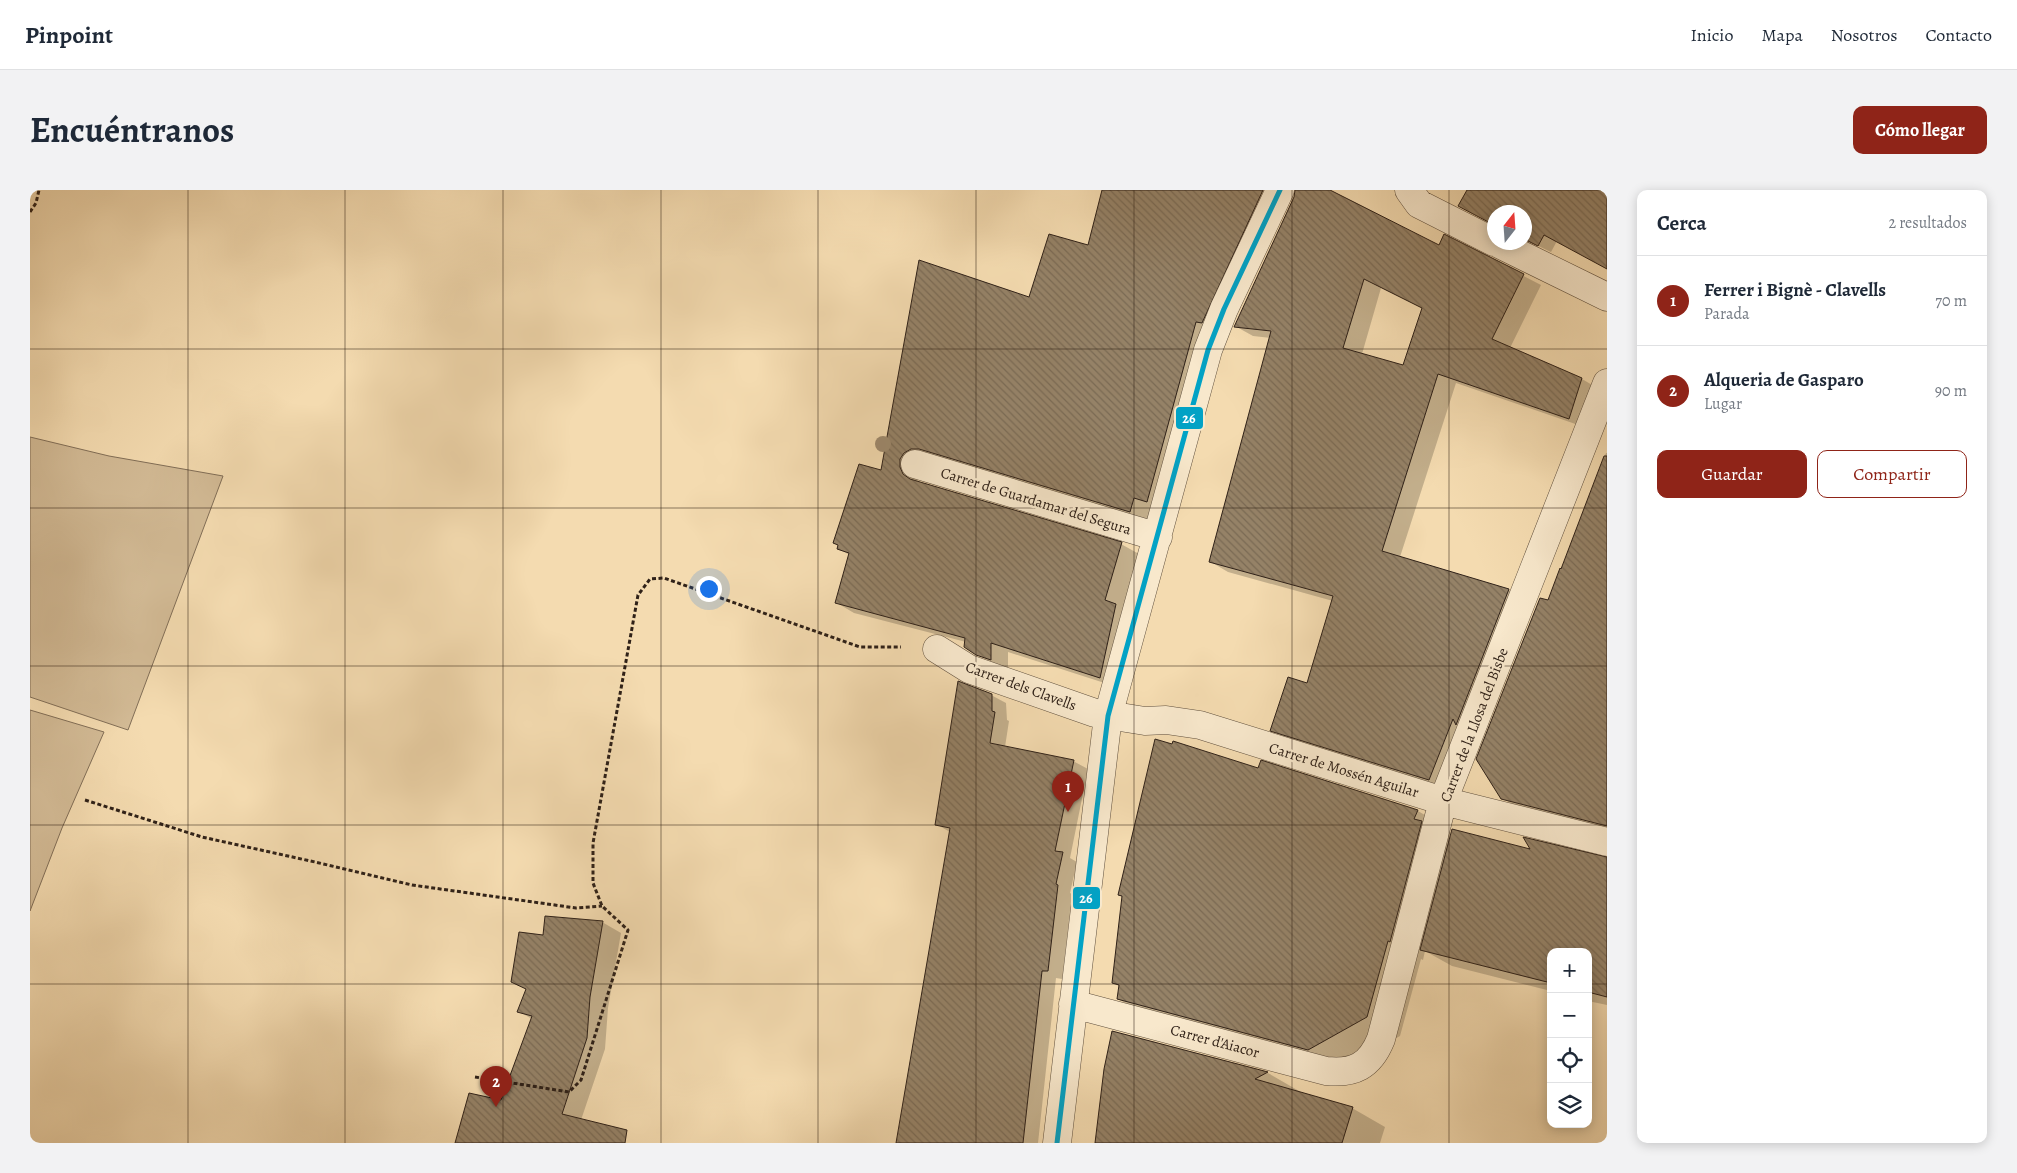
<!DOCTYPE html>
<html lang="es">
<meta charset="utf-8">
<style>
:root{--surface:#fff;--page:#f2f2f3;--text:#1f2937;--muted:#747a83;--line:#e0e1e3;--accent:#8f2418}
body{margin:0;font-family:Alegreya,serif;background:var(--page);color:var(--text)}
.controls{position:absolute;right:15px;bottom:15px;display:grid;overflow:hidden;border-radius:10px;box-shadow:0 2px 12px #0003}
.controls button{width:45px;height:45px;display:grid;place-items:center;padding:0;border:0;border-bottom:1px solid var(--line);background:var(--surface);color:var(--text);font:25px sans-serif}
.compass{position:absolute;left:1457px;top:15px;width:45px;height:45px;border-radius:50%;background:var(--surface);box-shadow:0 2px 12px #0003;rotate:17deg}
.you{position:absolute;left:678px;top:398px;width:18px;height:18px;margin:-12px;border:4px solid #fff;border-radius:50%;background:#1a73e8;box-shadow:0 0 0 8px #1a73e833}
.badge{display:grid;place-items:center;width:32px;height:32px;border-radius:50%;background:var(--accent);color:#fff;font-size:16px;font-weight:700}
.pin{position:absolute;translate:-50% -41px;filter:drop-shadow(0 1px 2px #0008)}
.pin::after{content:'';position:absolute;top:26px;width:18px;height:15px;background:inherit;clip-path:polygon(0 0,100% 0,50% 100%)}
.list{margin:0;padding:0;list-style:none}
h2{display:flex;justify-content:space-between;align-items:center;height:65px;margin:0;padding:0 20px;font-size:21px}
h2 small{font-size:16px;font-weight:400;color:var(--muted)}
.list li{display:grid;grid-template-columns:32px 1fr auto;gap:15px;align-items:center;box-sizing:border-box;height:90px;padding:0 20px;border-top:1px solid var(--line)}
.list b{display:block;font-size:19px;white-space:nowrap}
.list p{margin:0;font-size:16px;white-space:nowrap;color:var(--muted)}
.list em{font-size:16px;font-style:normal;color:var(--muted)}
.actions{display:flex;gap:10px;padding:15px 20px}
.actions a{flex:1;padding:11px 0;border:1px solid var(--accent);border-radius:10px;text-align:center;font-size:18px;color:var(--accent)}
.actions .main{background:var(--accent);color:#fff}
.icon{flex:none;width:28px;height:28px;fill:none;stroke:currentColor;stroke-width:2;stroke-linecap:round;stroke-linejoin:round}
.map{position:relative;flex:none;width:1577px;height:953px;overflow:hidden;border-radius:10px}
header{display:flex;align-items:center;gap:30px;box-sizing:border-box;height:70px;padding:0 25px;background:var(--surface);border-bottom:1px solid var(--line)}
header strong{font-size:24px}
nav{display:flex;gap:28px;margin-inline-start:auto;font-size:18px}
.intro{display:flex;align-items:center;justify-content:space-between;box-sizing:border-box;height:120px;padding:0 30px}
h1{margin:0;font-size:35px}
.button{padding:12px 22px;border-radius:10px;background:var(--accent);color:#fff;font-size:18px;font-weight:700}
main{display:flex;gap:30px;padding:0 30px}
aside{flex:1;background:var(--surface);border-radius:10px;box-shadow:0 2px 12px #0003}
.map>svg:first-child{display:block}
.grass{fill:#d3bb96;stroke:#816e57}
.shadow{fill:#0003;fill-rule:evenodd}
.building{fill:url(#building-back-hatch);stroke:#2f2118;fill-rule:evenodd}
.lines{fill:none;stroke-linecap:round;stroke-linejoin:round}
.street-casing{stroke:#60503e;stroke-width:29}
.path{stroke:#2f2118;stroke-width:3;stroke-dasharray:4 2.5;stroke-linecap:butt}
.street{stroke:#f8e8cc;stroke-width:28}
.bus-1-casing{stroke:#f8e8cc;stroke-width:9}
.bus-1{stroke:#02a2c5;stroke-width:5}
.tree{fill:#9e8a6e}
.grid{fill:none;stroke:#2f2118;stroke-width:1;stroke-opacity:0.55}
.labels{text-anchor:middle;stroke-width:5;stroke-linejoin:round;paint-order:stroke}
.street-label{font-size:15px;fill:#2f2118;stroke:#f8e8cc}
.line-badge{stroke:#f8e8cc;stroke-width:2}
.badge-label{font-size:14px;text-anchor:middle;font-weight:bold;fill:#fff}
</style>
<header>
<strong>Pinpoint</strong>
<nav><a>Inicio</a><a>Mapa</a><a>Nosotros</a><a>Contacto</a></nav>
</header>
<div class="intro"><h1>Encuéntranos</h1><a class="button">Cómo llegar</a></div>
<main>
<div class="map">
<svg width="1577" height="953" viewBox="0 0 1577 953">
<defs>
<pattern id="building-back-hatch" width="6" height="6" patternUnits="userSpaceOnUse" patternTransform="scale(1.25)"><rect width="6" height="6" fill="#958267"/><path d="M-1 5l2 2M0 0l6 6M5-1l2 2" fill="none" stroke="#7a6a54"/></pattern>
</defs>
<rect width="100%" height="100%" fill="#f4dbb0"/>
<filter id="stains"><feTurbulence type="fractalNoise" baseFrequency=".004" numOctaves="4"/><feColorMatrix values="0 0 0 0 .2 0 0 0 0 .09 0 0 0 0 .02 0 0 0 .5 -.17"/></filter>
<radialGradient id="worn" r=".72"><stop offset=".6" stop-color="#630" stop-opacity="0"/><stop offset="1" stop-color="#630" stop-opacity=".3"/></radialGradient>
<!-- grass -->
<path class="grass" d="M0,247L79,266L193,286L98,540L0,507Z
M0,520L74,542L32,638L0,721Z"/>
<!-- shadow -->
<path class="shadow" d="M1073,0H1256L1118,331L887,289L889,293L1091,354L1109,364L1093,419L1103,425L1087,497L978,462V479L965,474L946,464L936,452L824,423L807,413L820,365L808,359L852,282L999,108L1059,57Z
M1267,0H1297L1410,56L1415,46L1511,95L1480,158L1552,189L1569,199L1557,238L1426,193L1370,367L1479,400L1496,410L1417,599L1259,550L1242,540L1277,494L1303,411L1198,382L1181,372L1241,148L1223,146L1205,136L1265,7ZM1351,98L1393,119L1374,176L1332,164Z
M1438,0H1577V78L1527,51L1521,62L1494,49V22H1464V34L1442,23Z
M1576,263H1577V645L1502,626L1472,608L1519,412Z
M961,505L976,513L977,530L979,531L975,557L1043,571L1058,579L1040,668L1047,672L1040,703L1042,704L1032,789L1026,788L1008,953H868L920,642L906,634Z
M1229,579L1388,621L1420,640L1417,647L1420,649L1577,668V815L1558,811V762H1521V801L1422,776L1395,761L1393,770L1391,769L1370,846L1311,878L1121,828L1088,809L1090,796L1083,793L1093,707L1089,705Z
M572,732L591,743L578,818L575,859L551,930L572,953H426L471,912L502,829L488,821L497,800L482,791L514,746Z
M1083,842L1238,883L1269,901L1267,902L1322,918L1355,937L1350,953H1066Z"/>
<!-- building -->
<path class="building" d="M1072,0H1233L1172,133L1166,132L1117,312L1104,308L1100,322L889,259H881L874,263L870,269V277L873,284L880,289L1092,352L1075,410L1086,414L1070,488L961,453V470L946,465L934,457L935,448L805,413L819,363L807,359L808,355L803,353L829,274L851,280L889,70L999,107L1019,44L1058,55Z
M1265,0H1300L1409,55L1414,44L1494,84L1462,149L1552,188L1539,229L1408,184L1352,361L1479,399L1426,535L1423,529L1399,590L1240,541L1258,487L1277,493L1303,406L1179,372L1241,141L1204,137L1264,7ZM1334,89L1392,118L1373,175L1313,158Z
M1437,0H1577V79L1514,45L1508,56L1494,49V22H1464V35L1428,16Z
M1574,266H1577V636L1471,609L1446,569L1510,408L1518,410L1530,378L1531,379Z
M928,491L962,504V521L965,522L960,553L1044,570L1025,661L1033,662L1026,694L1028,695L1018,781H1012L993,953H866L920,638L905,635Z
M1125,549L1142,554L1143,551L1228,578L1231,570L1388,620L1384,629L1392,631L1360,752L1358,751L1337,827L1278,860L1087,809L1089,795L1082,793L1092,706L1088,705Z
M1422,639L1500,659L1493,647L1577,667V807L1558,802V762H1521V793L1390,760Z
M515,726L573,731L560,807L557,848L532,924L597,940L595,953H425L439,903L471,910L502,826L487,822L496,799L481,792L489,742L513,745Z
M1082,841L1238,882L1225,889L1323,917L1312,953H1065L1074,879Z"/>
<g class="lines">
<!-- street casing -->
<g class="street-casing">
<path id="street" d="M1379,0L1389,14L1464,52
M1465,52L1577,107
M885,274L1128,347
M907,459L939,479L1065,523L1115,531L1136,530L1170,535L1413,611L1577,652
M1043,814L1296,881C1324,884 1340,876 1351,849L1413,611L1577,193
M1027,953L1078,526L1178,160L1194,119L1250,0"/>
</g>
<!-- path -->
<path class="path" d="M0,22L6,13L9,0
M55,610L172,647L285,672L382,695L546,718L572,716
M445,887L539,902L551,890L598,740L572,716L563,693V653L608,405L620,389L634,388L830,457H871"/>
<!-- street -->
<use href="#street" class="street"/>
<!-- bus-1 casing -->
<g class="bus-1-casing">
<path id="bus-1" d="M1027,953L1078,526L1178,160L1194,119L1250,0"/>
</g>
<!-- bus-1 -->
<use href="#bus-1" class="bus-1"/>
</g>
<!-- trees -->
<circle class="tree" cx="853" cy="254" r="8"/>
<!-- grid -->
<path class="grid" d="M158,0V953M315,0V953M473,0V953M631,0V953M788,0V953M946,0V953M1104,0V953M1262,0V953M1419,0V953M0,159H1577M0,318H1577M0,476H1577M0,635H1577M0,794H1521M1558,794H1577"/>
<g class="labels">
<!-- street labels -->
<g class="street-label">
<text transform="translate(1006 311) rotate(17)" y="5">Carrer de Guardamar del Segura</text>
<text transform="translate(991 496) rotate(20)" y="5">Carrer dels Clavells</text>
<text transform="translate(1444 535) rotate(-69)" y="5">Carrer de la Llosa del Bisbe</text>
<text transform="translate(1314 580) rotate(17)" y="5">Carrer de Mossén Aguilar</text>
<text transform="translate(1185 851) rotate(15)" y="5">Carrer d'Aiacor</text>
</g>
</g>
<g class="line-badge">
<rect x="1145" y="216" width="29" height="24" rx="5" fill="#02a2c5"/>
<rect x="1042" y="696" width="29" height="24" rx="5" fill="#02a2c5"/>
</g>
<g class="badge-label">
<text x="1159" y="233">26</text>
<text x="1056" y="713">26</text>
</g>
<rect width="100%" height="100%" filter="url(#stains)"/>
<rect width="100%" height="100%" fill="url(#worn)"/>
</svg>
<div class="controls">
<button>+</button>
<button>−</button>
<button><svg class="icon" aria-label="locate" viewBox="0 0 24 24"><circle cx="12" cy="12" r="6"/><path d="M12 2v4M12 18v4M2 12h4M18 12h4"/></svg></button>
<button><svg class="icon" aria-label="layers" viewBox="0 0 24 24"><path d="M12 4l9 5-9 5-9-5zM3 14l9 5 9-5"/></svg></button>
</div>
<svg class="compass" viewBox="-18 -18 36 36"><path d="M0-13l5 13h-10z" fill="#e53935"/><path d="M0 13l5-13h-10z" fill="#747a83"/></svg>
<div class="you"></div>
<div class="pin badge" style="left:1038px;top:622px">1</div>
<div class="pin badge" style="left:466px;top:917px">2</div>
</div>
<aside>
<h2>Cerca<small>2 resultados</small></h2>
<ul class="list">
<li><span class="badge">1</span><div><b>Ferrer i Bignè - Clavells</b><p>Parada</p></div><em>70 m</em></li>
<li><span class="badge">2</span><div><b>Alqueria de Gasparo</b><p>Lugar</p></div><em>90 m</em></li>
</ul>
<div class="actions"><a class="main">Guardar</a><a>Compartir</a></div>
</aside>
</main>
